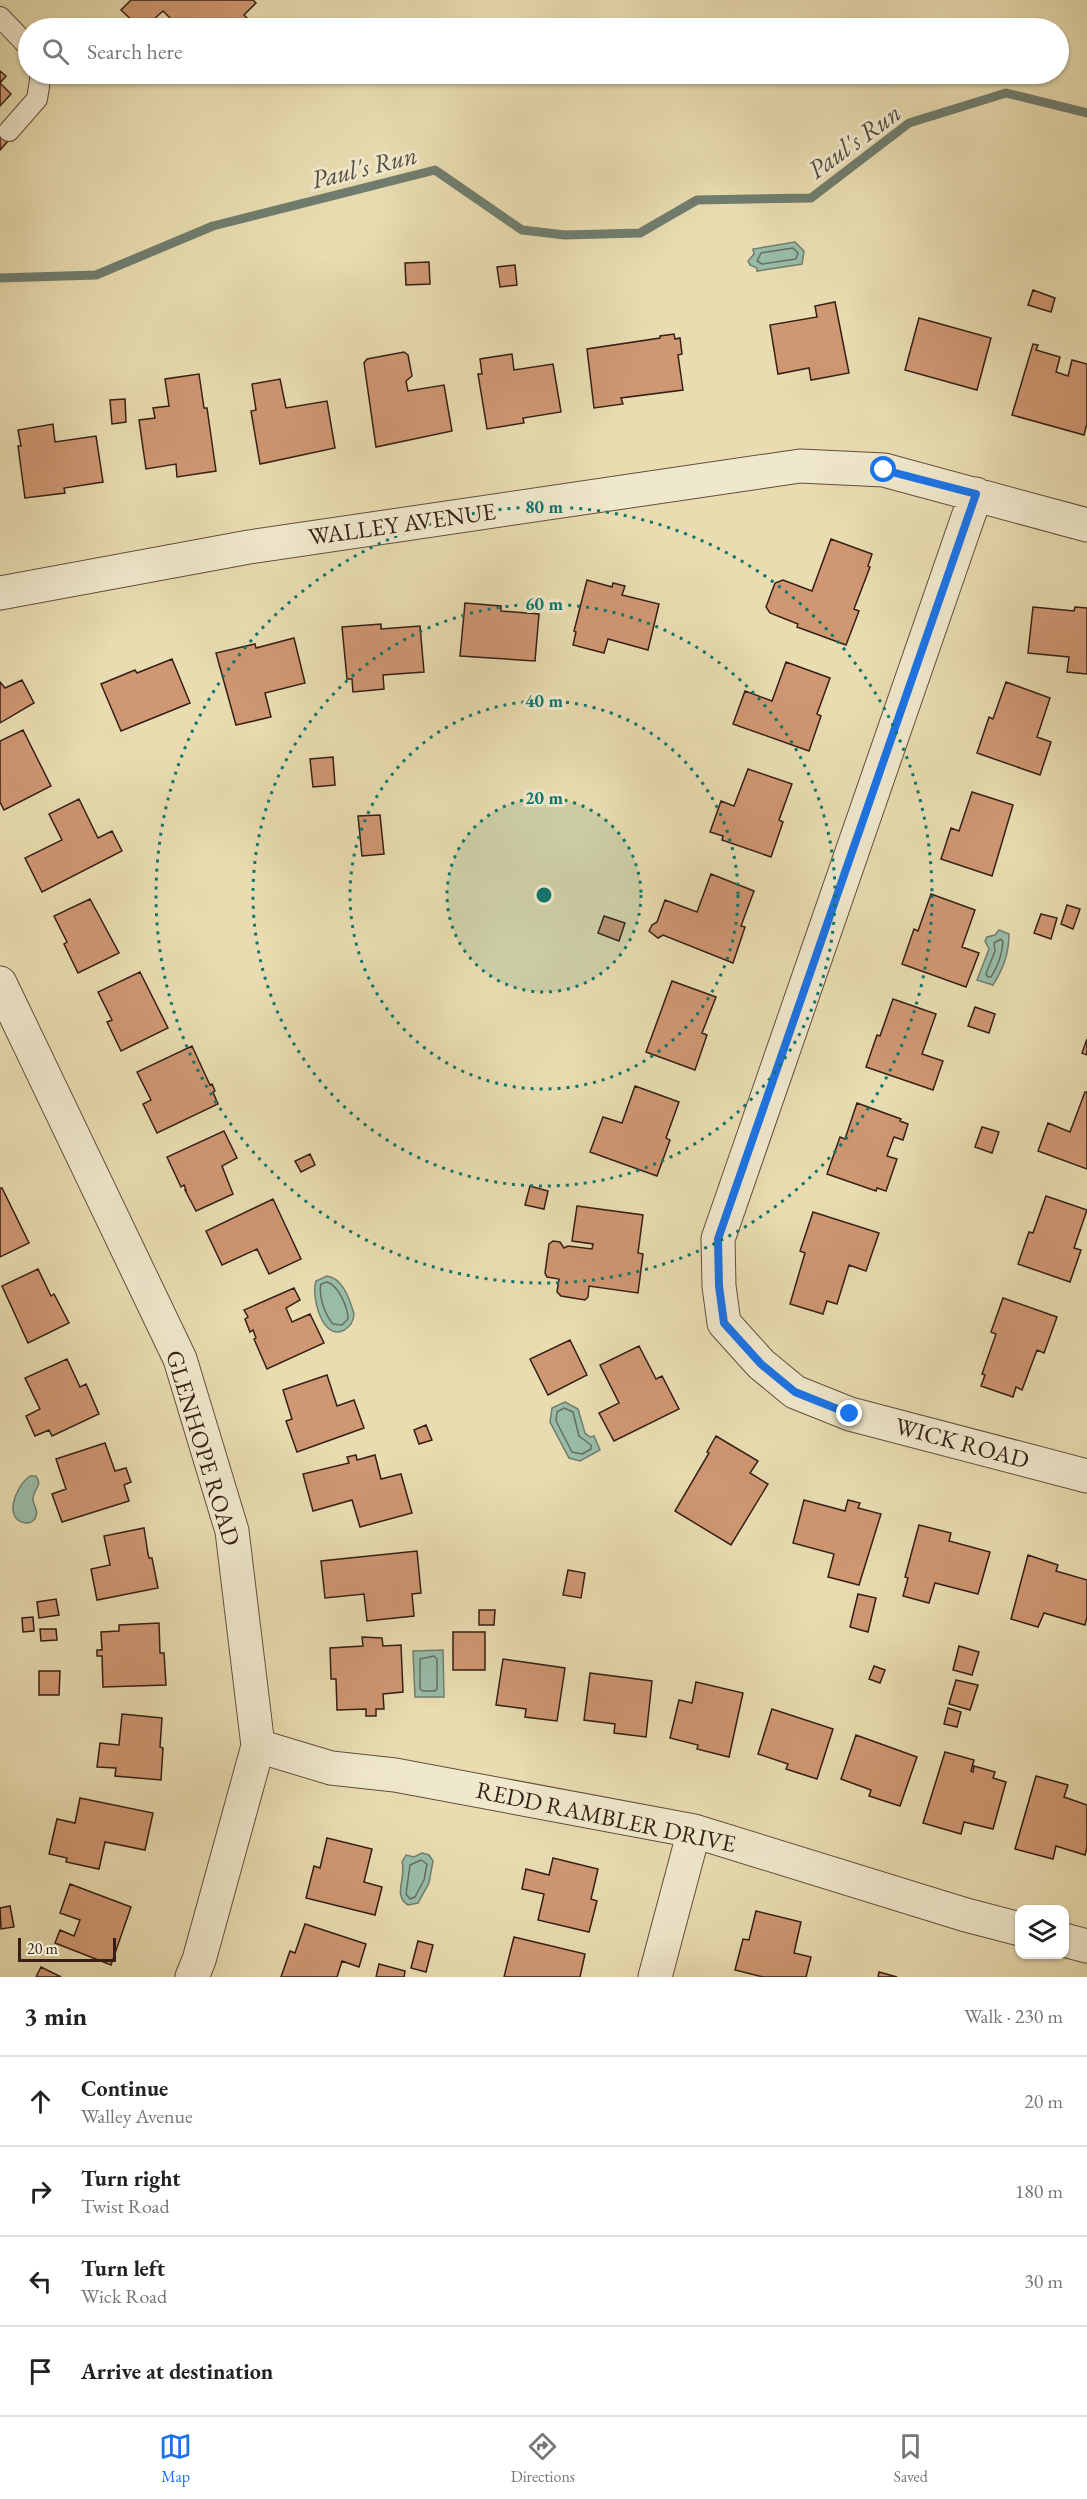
<!DOCTYPE html>
<meta charset="utf-8">
<style>
:root{--surface:#fff;--page:#f6f6f6;--text:#222;--muted:#767676;--line:#e0e0e0;--accent:#1a73e8}
body{margin:0;font-family:"EB Garamond",serif;background:var(--page);color:var(--text)}
.controls{position:absolute;right:18px;bottom:18px;display:grid;overflow:hidden;border-radius:12px;box-shadow:0 2px 4px #0004}
.controls button{width:54px;height:54px;display:grid;place-items:center;padding:0;border:0;border-bottom:2px solid var(--line);background:var(--surface);color:var(--text);font:30px sans-serif}
.scale{position:absolute;left:18px;bottom:15px;width:98px;box-sizing:border-box;padding-left:6px;border:3px solid #351f17;border-top:0;font-size:16px;line-height:21px;white-space:nowrap;color:#351f17;-webkit-text-stroke:4px #f0e8cc;paint-order:stroke}
.stop{position:absolute;width:18px;height:18px;margin:-14px;border:4px solid #1a73e8;border-radius:50%;background:#fff}
.stop.end{background:#1a73e8;border-color:#fff;box-shadow:0 2px 6px #0008}
.list{margin:0;padding:0;list-style:none}
h2{display:flex;justify-content:space-between;align-items:center;height:78px;margin:0;padding:0 24px;font-size:26px}
h2 small{font-size:20px;font-weight:400;color:var(--muted)}
.list li{display:grid;grid-template-columns:39px 1fr auto;gap:18px;align-items:center;box-sizing:border-box;height:90px;padding:0 24px;border-top:2px solid var(--line)}
.list b{display:block;font-size:22px;white-space:nowrap}
.list p{margin:0;font-size:20px;white-space:nowrap;color:var(--muted)}
.list em{font-size:20px;font-style:normal;color:var(--muted)}
.icon{flex:none;width:33px;height:33px;fill:none;stroke:currentColor;stroke-width:2;stroke-linecap:round;stroke-linejoin:round}
.map{position:relative;flex:none;width:1087px;height:1977px;overflow:hidden}
.search{position:absolute;background:var(--surface);box-shadow:0 2px 4px #0004;left:18px;right:18px;top:18px;height:66px;display:flex;align-items:center;gap:15px;box-sizing:border-box;padding:0 21px;border-radius:33px;color:var(--muted);font-size:22px}
.sheet{height:438px;background:var(--surface)}
nav{display:flex;justify-content:space-around;align-items:center;box-sizing:border-box;height:84px;border-top:2px solid var(--line);background:var(--surface);font-size:16px;color:var(--muted)}
nav a{display:grid;justify-items:center;gap:3px}
nav .on{color:var(--accent)}
.map>svg:first-child{display:block}
.water{fill:#98bca8;stroke:#707d6e;stroke-width:1.5}
.lines{fill:none;stroke-linecap:round;stroke-linejoin:round}
.shore{stroke:#666e60;stroke-width:1.5}
.stream{stroke:#707d6e;stroke-width:9}
.building{fill:#cf9772;stroke:#351f17;stroke-width:1.5}
.lane-casing{stroke:#624e3d;stroke-width:22}
.street-casing{stroke:#624e3d;stroke-width:35}
.lane{stroke:#f0e8cc;stroke-width:20}
.street{stroke:#f0e8cc;stroke-width:33}
.route{stroke:#1a73e8;stroke-width:8}
.ring{fill:none;stroke:#0f766e;stroke-width:3;stroke-dasharray:3 6}
.labels{text-anchor:middle;stroke-width:6;stroke-linejoin:round;paint-order:stroke}
.street-label{font-size:24px;fill:#351f17;stroke:#f0e8cc}
.water-label{font-size:26px;font-style:italic;fill:#534e42;stroke:#f0e8cc}
.centre{fill:#0f766e;stroke:#f0e8cc;stroke-width:3}
.ring-label{font-size:18px;text-anchor:middle;font-weight:bold;fill:#0f766e;stroke:#f0e8cc;stroke-width:6;stroke-linejoin:round;paint-order:stroke}
</style>
<div class="map">
<svg width="1087" height="1977" viewBox="0 0 1087 1977">
<rect width="100%" height="100%" fill="#e8dcb0"/>
<filter id="stains"><feTurbulence type="fractalNoise" baseFrequency=".00333" numOctaves="4"/><feColorMatrix values="0 0 0 0 .2 0 0 0 0 .09 0 0 0 0 .02 0 0 0 .5 -.17"/></filter>
<radialGradient id="worn" r=".72"><stop offset=".6" stop-color="#630" stop-opacity="0"/><stop offset="1" stop-color="#630" stop-opacity=".3"/></radialGradient>
<!-- water -->
<path class="water" d="M795,242L804,251L802,264L757,271V268L750,265L748,261L754,254L753,249Z
M999,930L1009,934C1009,954 1003,969 993,985L977,980L989,949L985,941L987,937L995,935Z
M327,1276C343,1278 350,1300 354,1314C353,1327 339,1339 327,1327C318,1318 312,1293 316,1281Z
M565,1402L578,1409L585,1433L590,1437L594,1436L600,1450L580,1461L569,1458L550,1422L552,1408Z
M30,1476H36C43,1486 34,1488 33,1498C32,1505 39,1509 36,1516C35,1520 33,1521 29,1523C1,1523 15,1486 30,1476Z
M443,1650L444,1697H415L413,1651Z
M422,1853L429,1855L433,1861L429,1883L418,1903L408,1905C392,1895 407,1877 402,1862L406,1855L414,1857Z"/>
<g class="lines">
<!-- shore -->
<path class="shore" d="M793,248L798,253L796,259L762,264L757,261L761,253Z
M1001,939L1003,942C1002,955 998,966 991,977H988L986,974L995,951L994,943Z
M327,1282C338,1285 348,1307 348,1319L342,1325L333,1324C325,1315 318,1295 321,1284Z
M564,1408L573,1412L579,1436L591,1445V1449L582,1454L572,1452L556,1421L557,1412Z
M434,1656L437,1659V1689L435,1691H423L420,1689V1659Z
M421,1860L427,1864L424,1880L415,1897L410,1899L406,1894L410,1865Z"/>
<!-- stream -->
<path class="stream" d="M0,278L96,275L213,226L435,170L522,230L565,235L640,233L697,200L811,198L909,123L1006,93L1087,113"/>
</g>
<!-- building -->
<path class="building" d="M131,0H253L256,3L244,15L257,28H180L163,11L144,28H140L121,10Z
M0,71L6,76L0,83Z
M0,83L11,94L0,106Z
M0,134L8,141L0,150Z
M429,262L430,284L406,285L405,263Z
M515,265L517,285L500,287L497,267Z
M1033,290L1055,298L1051,312L1028,305Z
M835,302L849,373L811,380L809,368L778,374L770,325L817,317L815,306Z
M919,318L991,338L977,390L905,370Z
M674,334L675,339L680,338L682,354L678,355L683,390L621,398L623,404L594,408L587,349L660,338V336Z
M1033,344L1038,345L1036,350L1060,357L1056,372L1068,376L1072,360L1087,364V423L1084,435L1012,415Z
M404,352L408,355L412,376L406,381L408,391L444,385L452,431L376,447L364,363L367,359Z
M512,354L514,370L553,364L561,412L523,418L524,423L487,429L478,374H482L480,359Z
M199,374L204,408H207L216,471L177,477L176,464L146,469L139,420L155,418L153,408L169,406L165,379Z
M280,379L286,408L327,401L335,448L260,464L251,411L256,410L252,384Z
M125,399L126,422L112,424L110,400Z
M53,424L55,442L96,436L103,482L64,488L65,493L25,498L18,446H21L18,430Z
M831,539L872,554L868,566L870,567L854,609L859,611L846,645L797,627L798,624L770,613L766,607L775,583L783,580L812,591Z
M587,580L612,587L613,583L625,586L622,595L659,604L648,650L608,639L604,653L573,645L576,632L574,631Z
M465,603L501,606V611L539,614L535,661L460,656Z
M1033,607L1074,611L1075,607L1087,608V674L1067,672L1069,657L1028,653Z
M381,624V629L420,626L424,672L383,675L384,689L353,692L352,679H347L342,627Z
M294,638L305,683L265,693L271,717L236,725L216,653L255,644L256,648Z
M172,659L190,703L121,731L101,684L135,670L137,673Z
M786,662L830,678L817,714L821,716L809,751L733,724L745,691L772,701Z
M22,680L34,703L0,723V682L5,688Z
M1006,682L1050,698L1037,737L1051,742L1040,775L977,753L989,717L993,719Z
M23,730L51,786L4,810L0,802V741Z
M333,757L335,785L313,787L310,759Z
M748,769L792,784L779,820L783,822L771,857L722,840L723,836L710,832L721,801L734,806Z
M972,792L1013,805L992,876L941,859L951,828L959,831Z
M79,799L98,838L112,831L122,851L42,892L25,858L62,840L49,814Z
M380,815L384,854L362,856L358,816Z
M711,874L754,891L741,926L745,927L733,963L663,935L658,938L649,931L652,925L657,922L665,900L697,912Z
M931,894L975,910L962,947L979,953L966,987L902,964L914,929L918,931Z
M90,899L119,953L78,973L64,944L67,942L54,916Z
M1067,905L1080,909L1073,929L1061,924Z
M1041,914L1057,918L1051,939L1034,933Z
M604,916L625,923L619,941L598,933Z
M140,972L168,1028L121,1051L107,1022L112,1020L98,992Z
M672,981L716,997L702,1033L707,1035L695,1070L646,1052Z
M893,999L936,1014L922,1054L943,1061L933,1090L866,1067L877,1035L880,1036Z
M975,1007L995,1014L989,1033L968,1026Z
M1087,1039V1055L1082,1053Z
M192,1046L210,1085L212,1084L215,1091L213,1092L218,1104L157,1133L143,1104L151,1100L137,1072Z
M635,1086L679,1102L666,1138L670,1140L657,1176L590,1152L603,1117L622,1123Z
M1085,1092H1087V1169L1038,1151L1048,1123L1070,1132Z
M857,1103L901,1119L900,1121L908,1124L903,1140L894,1137L887,1156L897,1159L886,1191L877,1188L876,1191L827,1174L840,1137L845,1139Z
M982,1127L999,1132L992,1153L975,1147Z
M224,1131L237,1158L222,1166L233,1194L196,1211L185,1190H186L184,1185L181,1187L167,1157Z
M310,1154L315,1165L301,1172L295,1161Z
M530,1186L548,1191L544,1209L525,1205Z
M0,1188H2L29,1243L0,1257Z
M1046,1196L1087,1210L1074,1248L1081,1250L1070,1282L1018,1264L1029,1232L1033,1233Z
M273,1199L301,1259L269,1274L257,1249L222,1265L206,1231Z
M577,1206L643,1215L638,1253L643,1254L638,1293L589,1286L588,1297L585,1300L561,1296L557,1292L559,1279L547,1277L545,1273L549,1244L553,1241L560,1242L564,1248L568,1246L592,1249L593,1244L572,1241Z
M813,1212L879,1233L866,1271L849,1265L837,1304L827,1301L823,1314L790,1304L805,1253L800,1251Z
M38,1269L51,1296L54,1294L69,1323L28,1343L2,1286Z
M294,1288L300,1300L286,1308L292,1322L310,1314L324,1343L267,1369L254,1339L256,1338L253,1330L250,1332L245,1319L248,1317L244,1310Z
M1003,1298L1057,1317L1044,1353L1037,1350L1022,1390L1016,1387L1013,1397L981,1386L985,1375L982,1374L996,1334L991,1332Z
M570,1340L587,1375L548,1395L530,1359Z
M639,1346L656,1379L662,1376L679,1409L614,1441L599,1413L619,1403L600,1365Z
M67,1359L80,1387L86,1384L99,1414L52,1436L49,1430L35,1436L26,1416L40,1409L25,1378Z
M327,1375L337,1406L354,1400L364,1428L297,1452L286,1421L292,1419L283,1390Z
M426,1425L432,1440L419,1444L414,1430Z
M716,1436L758,1461L750,1473L768,1484L731,1545L675,1511L709,1453L707,1452Z
M105,1443L115,1471L126,1468L131,1482L124,1485L129,1501L62,1522L52,1494L66,1489L56,1459Z
M356,1455L357,1460L375,1455L381,1479L401,1474L412,1513L360,1527L352,1500L313,1511L303,1474L349,1463L347,1457Z
M804,1500L845,1511L848,1500L860,1503L858,1508L881,1514L859,1585L828,1577L834,1554L793,1543Z
M919,1525L951,1533L949,1541L990,1552L978,1594L935,1583L929,1603L903,1596L908,1578L905,1577Z
M144,1528L148,1554L149,1558H152L158,1588L97,1600L91,1569L110,1565L104,1536Z
M417,1551L421,1593L412,1594L414,1616L367,1621L364,1594L325,1598L321,1561Z
M1028,1555L1058,1565L1056,1571L1087,1580V1617L1085,1625L1044,1613L1038,1627L1011,1619Z
M568,1570L585,1573L581,1598L563,1595Z
M858,1594L876,1598L868,1632L850,1627Z
M56,1599L59,1615L39,1618L37,1602Z
M479,1610H495L494,1625H479Z
M33,1617L34,1631L23,1632L22,1618Z
M159,1623L160,1653H164L166,1685L103,1687L102,1656H97V1650H102L101,1632L119,1631V1625Z
M40,1629H56L57,1640L41,1641Z
M453,1632H485V1670H453Z
M362,1637L382,1638L383,1646L401,1645L403,1692L383,1694L384,1709H376V1716H366V1709L337,1710L336,1679H331L330,1648L363,1646Z
M959,1646L979,1652L972,1675L953,1670Z
M503,1659L565,1668L557,1721L525,1717L526,1709L496,1705Z
M874,1666L885,1670L880,1683L869,1679Z
M39,1671H60L59,1695H39Z
M590,1673L652,1681L646,1737L614,1733L615,1724L584,1720Z
M956,1680L978,1685L970,1710L949,1704Z
M696,1682L743,1693L729,1757L697,1749L698,1745L670,1738L679,1700L692,1703Z
M948,1708L961,1712L957,1727L944,1724Z
M772,1709L833,1729L817,1779L786,1769L788,1764L758,1754Z
M122,1714L162,1718L160,1747L163,1748L161,1780L115,1776L116,1768L97,1767L100,1743L119,1745Z
M856,1735L917,1757L900,1806L869,1796L871,1790L841,1779Z
M945,1752L974,1760L971,1771L973,1772L974,1766L995,1772L993,1778L1006,1782L993,1829L964,1822L961,1834L923,1823Z
M1036,1776L1068,1785L1064,1797L1087,1805V1847L1085,1855L1056,1846L1053,1859L1015,1849Z
M80,1798L153,1813L145,1850L105,1842L99,1869L66,1862L67,1858L49,1854L57,1819L75,1823Z
M327,1838L372,1849L364,1882L382,1887L375,1915L306,1898L314,1866L320,1868Z
M553,1858L598,1869L591,1899L597,1901L589,1932L538,1920L544,1894L522,1889L526,1869L549,1875Z
M70,1884L131,1907L111,1965L55,1943L60,1930L74,1936L80,1920L60,1913Z
M10,1906L14,1927L1,1929L0,1908Z
M756,1911L801,1922L794,1953L811,1957L806,1977H763L735,1970L743,1939L749,1940Z
M305,1924L366,1944L359,1967L342,1961L337,1977H281L290,1951L295,1953Z
M514,1937L585,1954L580,1977H504Z
M418,1941L433,1945L426,1972L411,1968Z
M379,1964L405,1971L404,1977H376Z
M41,1967L61,1977H36Z
M879,1972L897,1977H878Z"/>
<g class="lines">
<!-- lane casing -->
<g class="lane-casing">
<path id="lane" d="M0,17L28,46
M9,131L37,99L41,74"/>
</g>
<!-- street casing -->
<g class="street-casing">
<path id="street" d="M976,494L718,1239L719,1286L724,1323L761,1364L795,1392L850,1414L1087,1476
M0,593L249,547L800,466L884,470L1087,525
M0,983L180,1359L232,1531L258,1746L199,1960L192,1977
M258,1746L331,1768L395,1775L694,1831L966,1915L1020,1929
M1064,1940L1087,1946
M655,1977L694,1831"/>
</g>
<!-- lane -->
<use href="#lane" class="lane"/>
<!-- street -->
<use href="#street" class="street"/>
</g>
<g class="lines">
<!-- route -->
<path class="route" d="M850,1414L795,1392L761,1364L724,1323L719,1286L718,1239L976,494L884,470"/>
</g>
<!-- distance rings -->
<circle cx="544" cy="895" r="97" fill="#0f766e" fill-opacity=".12"/>
<g class="ring">
<circle cx="544" cy="895" r="97"/>
<circle cx="544" cy="895" r="194"/>
<circle cx="544" cy="895" r="291"/>
<circle cx="544" cy="895" r="388"/>
</g>
<g class="labels">
<!-- street labels -->
<g class="street-label">
<text transform="translate(402 524) rotate(-8)" y="8">WALLEY AVENUE</text>
<text transform="translate(962 1443) rotate(15)" y="8">WICK ROAD</text>
<text transform="translate(203 1448) rotate(73)" y="8">GLENHOPE ROAD</text>
<text transform="translate(606 1817) rotate(12)" y="8">REDD RAMBLER DRIVE</text>
</g>
<!-- water labels -->
<g class="water-label">
<text transform="translate(854 141) rotate(-36)" y="9">Paul's Run</text>
<text transform="translate(364 167) rotate(-14)" y="9">Paul's Run</text>
</g>
</g>
<circle cx="544" cy="895" r="9" class="centre"/>
<g class="ring-label">
<text x="544" y="513">80 m</text>
<text x="544" y="610">60 m</text>
<text x="544" y="707">40 m</text>
<text x="544" y="804">20 m</text>
</g>
<rect width="100%" height="100%" filter="url(#stains)"/>
<rect width="100%" height="100%" fill="url(#worn)"/>
</svg>
<div class="controls">
<button><svg class="icon" aria-label="layers" viewBox="0 0 24 24"><path d="M12 4l9 5-9 5-9-5zM3 14l9 5 9-5"/></svg></button>
</div>
<div class="scale">20 m</div>
<div class="stop" style="left:884px;top:470px"></div>
<div class="stop end" style="left:850px;top:1414px"></div>
<div class="search"><svg class="icon" aria-label="search" viewBox="0 0 24 24"><circle cx="10" cy="10" r="6"/><path d="M15 15l6 6"/></svg>Search here</div>
</div>
<section class="sheet">
<h2>3 min<small>Walk · 230 m</small></h2>
<ul class="list">
<li><svg class="icon" aria-label="ahead" viewBox="0 0 24 24"><path d="M12 20V5M6 11l6-6 6 6"/></svg><div><b>Continue</b><p>Walley Avenue</p></div><em>20 m</em></li>
<li><svg class="icon" aria-label="right" viewBox="0 0 24 24"><path d="M7 20v-9h11M14 6l5 5-5 5"/></svg><div><b>Turn right</b><p>Twist Road</p></div><em>180 m</em></li>
<li><svg class="icon" aria-label="left" viewBox="0 0 24 24"><path d="M17 20v-9H6M10 6l-5 5 5 5"/></svg><div><b>Turn left</b><p>Wick Road</p></div><em>30 m</em></li>
<li><svg class="icon" aria-label="arrive" viewBox="0 0 24 24"><path d="M6 21V4h12l-3 4 3 4H6"/></svg><div><b>Arrive at destination</b></div></li>
</ul>
</section>
<nav>
<a class="on"><svg class="icon" aria-label="map" viewBox="0 0 24 24"><path d="M3 6l6-2 6 2 6-2v14l-6 2-6-2-6 2zM9 4v14M15 6v14"/></svg>Map</a>
<a><svg class="icon" aria-label="directions" viewBox="0 0 24 24"><path d="M12 3l9 9-9 9-9-9zM9 14v-3h6M13 9l2 2-2 2"/></svg>Directions</a>
<a><svg class="icon" aria-label="saved" viewBox="0 0 24 24"><path d="M7 4h10v16l-5-4-5 4z"/></svg>Saved</a>
</nav>
